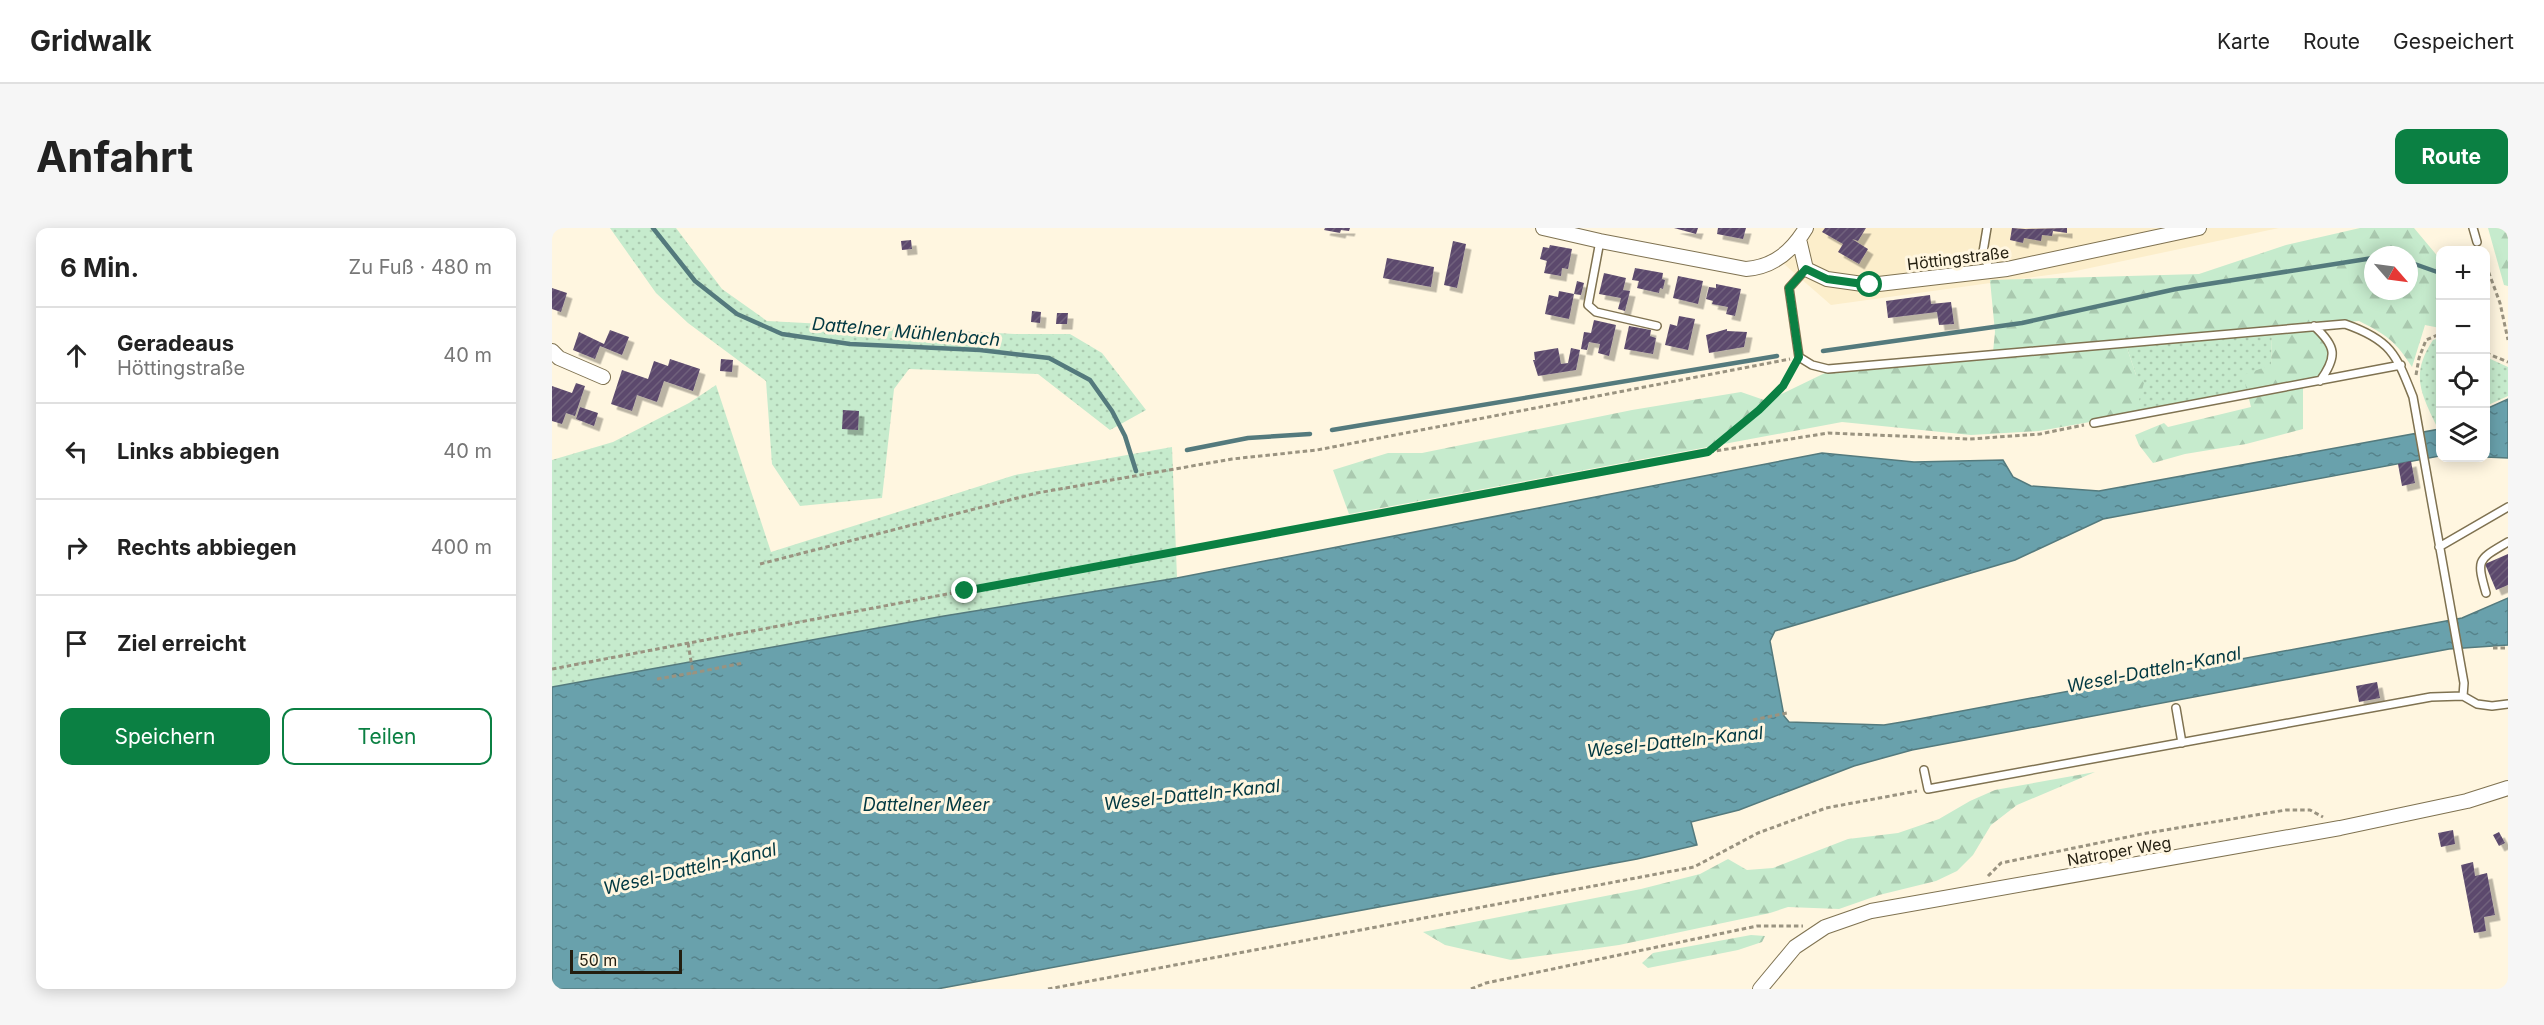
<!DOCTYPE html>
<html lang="de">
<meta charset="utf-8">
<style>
:root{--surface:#fff;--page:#f6f6f6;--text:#222;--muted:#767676;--line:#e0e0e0;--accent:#0b8043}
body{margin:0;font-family:Inter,sans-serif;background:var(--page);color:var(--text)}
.controls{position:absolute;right:18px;top:18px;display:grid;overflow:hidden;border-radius:12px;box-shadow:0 3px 15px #0003}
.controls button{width:54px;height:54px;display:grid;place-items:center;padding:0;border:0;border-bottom:2px solid var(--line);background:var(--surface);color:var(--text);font:30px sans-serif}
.compass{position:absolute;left:1812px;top:18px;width:54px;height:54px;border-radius:50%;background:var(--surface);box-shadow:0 3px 15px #0003;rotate:118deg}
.scale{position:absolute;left:18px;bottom:15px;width:112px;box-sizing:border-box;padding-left:6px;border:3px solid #231e10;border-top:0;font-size:16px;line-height:21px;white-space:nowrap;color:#231e10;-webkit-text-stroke:4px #fff6e0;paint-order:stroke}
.stop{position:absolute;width:18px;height:18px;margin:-14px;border:4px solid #0b8043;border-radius:50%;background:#fff}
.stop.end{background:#0b8043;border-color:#fff;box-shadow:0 2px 6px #0008}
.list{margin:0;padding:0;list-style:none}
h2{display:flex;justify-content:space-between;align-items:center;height:78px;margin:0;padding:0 24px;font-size:26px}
h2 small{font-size:20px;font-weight:400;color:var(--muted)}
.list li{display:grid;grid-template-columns:39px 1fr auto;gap:18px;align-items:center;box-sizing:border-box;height:96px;padding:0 24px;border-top:2px solid var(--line)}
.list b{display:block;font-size:22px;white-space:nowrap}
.list p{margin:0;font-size:20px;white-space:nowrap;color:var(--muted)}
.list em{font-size:20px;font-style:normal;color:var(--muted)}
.actions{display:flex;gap:12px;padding:18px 24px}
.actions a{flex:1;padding:14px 0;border:2px solid var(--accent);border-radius:12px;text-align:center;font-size:21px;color:var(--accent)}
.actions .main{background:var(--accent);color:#fff}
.icon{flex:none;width:33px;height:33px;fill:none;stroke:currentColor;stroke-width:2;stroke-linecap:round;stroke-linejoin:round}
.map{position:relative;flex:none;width:1956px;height:761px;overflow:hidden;border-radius:12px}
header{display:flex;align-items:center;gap:36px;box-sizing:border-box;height:84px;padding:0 30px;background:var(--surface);border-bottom:2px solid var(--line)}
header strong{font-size:28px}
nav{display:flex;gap:33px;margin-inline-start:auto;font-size:21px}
.intro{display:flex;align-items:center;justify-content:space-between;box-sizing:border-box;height:144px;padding:0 36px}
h1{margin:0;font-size:42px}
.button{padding:15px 27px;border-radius:12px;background:var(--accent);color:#fff;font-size:21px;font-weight:700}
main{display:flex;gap:36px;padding:0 36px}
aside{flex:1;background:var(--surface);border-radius:12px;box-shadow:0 3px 15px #0003}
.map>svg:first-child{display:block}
.built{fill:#fceecb}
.grass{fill:url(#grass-dots)}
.forest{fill:url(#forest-firs);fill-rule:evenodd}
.water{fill:url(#water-ripples);stroke:#547a7d;stroke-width:1.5}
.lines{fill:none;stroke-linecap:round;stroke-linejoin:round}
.stream{stroke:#547a7d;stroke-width:4.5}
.building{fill:url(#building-hatch);filter:url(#shadow)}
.service-casing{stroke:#7f7251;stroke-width:10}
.minor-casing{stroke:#7f7251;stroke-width:16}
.path{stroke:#9a9380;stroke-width:3;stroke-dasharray:4.5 3;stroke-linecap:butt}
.service{stroke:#fff;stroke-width:7}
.minor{stroke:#fff;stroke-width:14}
.route{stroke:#0b8043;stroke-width:8}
.labels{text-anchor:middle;stroke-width:6;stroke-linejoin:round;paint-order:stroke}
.street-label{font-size:16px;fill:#231e10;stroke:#fff6e0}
.water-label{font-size:18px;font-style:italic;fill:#013841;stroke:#fff6e0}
</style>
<header>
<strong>Gridwalk</strong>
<nav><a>Karte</a><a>Route</a><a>Gespeichert</a></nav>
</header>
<div class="intro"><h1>Anfahrt</h1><a class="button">Route</a></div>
<main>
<aside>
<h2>6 Min.<small>Zu Fuß · 480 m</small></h2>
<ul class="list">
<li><svg class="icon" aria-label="ahead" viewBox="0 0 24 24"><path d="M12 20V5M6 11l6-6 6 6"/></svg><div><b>Geradeaus</b><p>Höttingstraße</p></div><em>40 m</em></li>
<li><svg class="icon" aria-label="left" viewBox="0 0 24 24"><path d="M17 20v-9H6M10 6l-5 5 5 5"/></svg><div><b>Links abbiegen</b></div><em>40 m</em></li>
<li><svg class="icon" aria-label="right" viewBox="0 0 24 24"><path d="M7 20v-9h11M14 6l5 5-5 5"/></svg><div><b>Rechts abbiegen</b></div><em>400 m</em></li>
<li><svg class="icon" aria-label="arrive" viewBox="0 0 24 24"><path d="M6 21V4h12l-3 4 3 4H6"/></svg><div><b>Ziel erreicht</b></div></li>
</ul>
<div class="actions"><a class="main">Speichern</a><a>Teilen</a></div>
</aside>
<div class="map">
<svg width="1956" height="761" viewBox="0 0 1956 761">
<defs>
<pattern id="grass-dots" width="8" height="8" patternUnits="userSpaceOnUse" patternTransform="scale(1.5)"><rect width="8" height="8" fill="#c6ebcd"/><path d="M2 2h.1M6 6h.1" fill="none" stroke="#aac9af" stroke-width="1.8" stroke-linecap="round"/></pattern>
<pattern id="forest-firs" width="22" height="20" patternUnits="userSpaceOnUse" patternTransform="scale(1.5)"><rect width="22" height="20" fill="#c6ebcd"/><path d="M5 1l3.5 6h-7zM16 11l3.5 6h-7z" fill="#aac9af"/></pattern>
<pattern id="water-ripples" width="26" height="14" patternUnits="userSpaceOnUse" patternTransform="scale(1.5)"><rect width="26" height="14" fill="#69a1ac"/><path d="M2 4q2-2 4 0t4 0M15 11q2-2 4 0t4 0" fill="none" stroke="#56838b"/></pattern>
<pattern id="building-hatch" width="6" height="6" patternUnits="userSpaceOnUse" patternTransform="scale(1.5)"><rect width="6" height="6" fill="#5c4a6d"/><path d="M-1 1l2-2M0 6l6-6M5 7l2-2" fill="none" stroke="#6f617c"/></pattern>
<filter id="shadow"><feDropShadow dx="5.5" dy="5.5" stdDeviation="0" flood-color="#0004"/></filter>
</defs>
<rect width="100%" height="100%" fill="#fff6e0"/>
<!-- built -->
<path class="built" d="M1255,0H1727L1519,44L1279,77L1232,36Z"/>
<!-- grass -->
<path class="grass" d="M58,0H124L170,61L215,93L463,106H518L550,125L594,182L558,202L486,146L357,141L342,161L330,270L248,278L220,236L214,153L136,95L104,65Z
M1720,104L1719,138L1697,164L1583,186L1584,147L1574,117Z
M1888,110V198L1885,199C1869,165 1858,147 1881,112Z
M1934,129L1956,139V168L1934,178Z
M164,157L219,324L463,247L620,219L625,350L392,388L0,459V232L61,214L137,175Z"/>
<!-- forest -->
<path class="forest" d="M1808,0H1862L1888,31V100L1873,97L1860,139C1844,114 1834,106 1807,93L1441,124L1443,104L1438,52L1647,46L1734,17ZM1821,27H1857V63H1821Z
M1936,0H1956V58L1952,57Z
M1762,101L1775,112L1779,127L1767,151L1751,155V201L1694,216L1633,226L1601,235L1587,217L1583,207L1612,195L1616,199L1699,179L1691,147L1719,137L1720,104Z
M1574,117L1584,147L1592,155L1583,186L1487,203L1419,207L1290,194L797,286L781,242L836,225H870L1080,182L1189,164L1215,173L1275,144Z
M1543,544L1465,577L1439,597L1421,627L1405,643L1384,653L1327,667L1287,681L1236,679L1218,685L1067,717L959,732L893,717L871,704L1089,661L1148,646L1176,631L1195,642L1221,640L1296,611L1346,605L1387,591L1418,573L1443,562Z
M1199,707L1213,708L1210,714L1186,722L1096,740L1090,735L1101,725Z"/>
<!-- water -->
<path class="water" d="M1956,171V230L1934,229V181Z
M1888,201V228L1551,291L1463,332L1223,403L1218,413L1232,488L1237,494L1332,497L1356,493L1910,390L1956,370V417L1897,421L1360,522L1302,538L1187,582L1139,594L1145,617L1085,631L385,761H0V459L392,388L625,350L1270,225L1362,234L1451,232L1461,249L1479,258L1547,263Z"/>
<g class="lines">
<!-- stream -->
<path class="stream" d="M101,0L143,53L185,86L230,106L298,116L428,122L497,130L538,152L560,183L573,208L584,243
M1857,34L1888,45
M1271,123L1470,95L1624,61L1821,30
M780,202L1225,128
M635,222L696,210L758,206"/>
</g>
<!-- building -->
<path class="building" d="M773,0H798L797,3L789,2L788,5L772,2Z
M1122,0H1146L1144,6Z
M1166,0H1194L1191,11L1165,6Z
M1273,0H1314L1306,13L1300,11L1316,21L1307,36L1286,24L1291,16L1270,4Z
M1460,0L1473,1L1515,0V5L1501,3L1500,8L1490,7L1489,13L1472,10L1471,15L1458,12Z
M359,12L360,21L350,22L349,13Z
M901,13L914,16L905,60L892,57Z
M998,17L1020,21L1016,41L1010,40L1009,48L992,45L995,33L988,31L991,19L997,20Z
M835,30L882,39L879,59L831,50Z
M1083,40L1111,45L1110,51L1113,52L1111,61L1108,60L1107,65L1085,60L1087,53L1080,52Z
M1052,45L1074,50L1071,62L1078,63L1073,83L1066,81L1069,70L1047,66Z
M1126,48L1151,53L1146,76L1121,70Z
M1025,53L1032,55L1029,67L1022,66Z
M1164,56L1189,61L1183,88L1174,86L1176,79L1160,76L1161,73L1154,71L1157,59L1164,60Z
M0,60L15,65L9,84L0,81Z
M1007,63L1022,66L1017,91L993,86L997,67L1006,69Z
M1378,67L1379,76L1399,74L1402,96L1387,97L1385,84L1336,90L1334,73Z
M480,83L489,84L488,95L479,94Z
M505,85H516L515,96H504Z
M1127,88L1143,91L1136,122L1113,117L1118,96L1125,98Z
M1042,92L1064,97L1057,128L1046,125L1048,116L1037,114L1035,122L1029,121L1032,104L1039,105Z
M1077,98L1099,102L1098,108L1104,110L1101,126L1072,121Z
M1175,101V103L1195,104L1192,119L1157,125L1154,107Z
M58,102L77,109L70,127L48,118L43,131L21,122L27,104L52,116Z
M1006,120L1009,136L1016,135L1019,120L1028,122L1024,142L986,148L981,132H983L982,124Z
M118,131L148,141L141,163L112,153L105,174L85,167L80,183L59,176L70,142L96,151L102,133L116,138Z
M169,131L181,132L180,144L168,143Z
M24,155L33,158L23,188L14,185L10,196L0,193V158L20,165Z
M28,179L46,185L42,198L24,191Z
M291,182L307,183L306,202L290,201Z
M1859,233L1863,255L1850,258L1846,236Z
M1956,326V357L1944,362L1933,336Z
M1825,454L1828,470L1807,474L1804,458Z
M1901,602L1903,616L1889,619L1886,605Z
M1947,604L1953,615L1947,618L1941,607Z
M1921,634L1923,648L1935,645L1943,687L1932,689L1934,703L1922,705L1909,637Z"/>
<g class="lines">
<!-- service casing -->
<g class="service-casing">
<path id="service" d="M1435,0L1431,24L1438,43
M1921,0L1925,14
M1048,13L1036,77L1044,84L1105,98
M1254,41L1237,60L1247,129L1260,137L1276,141L1793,96C1839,112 1844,126 1861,169L1912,455L1911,468
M1762,98C1784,118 1786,128 1768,153
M1542,195L1849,137
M1887,319L1956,279
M1934,365C1924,330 1926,332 1956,314
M1624,480L1630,515
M1372,542L1376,561L1879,469L1911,468L1925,476L1940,478L1956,476"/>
</g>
<!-- minor casing -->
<g class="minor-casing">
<path id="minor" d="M991,0L1048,13L1194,41C1222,39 1240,23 1254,0
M1247,11L1254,41L1275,51L1318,57L1455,41L1647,0
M0,123L7,130L51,149
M1208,761L1243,719L1273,699L1319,683L1788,600L1915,573L1956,560"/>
</g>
<!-- path -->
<path class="path" d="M1934,37L1948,75L1956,112
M1934,125L1956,134
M1864,147L1867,130L1874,112L1888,106
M1159,223C1189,197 1222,174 1242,139
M208,336L485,265L680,231L765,222L1238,131
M136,415L141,445L191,435
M1941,420H1956
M0,441L659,316L1157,224L1276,205L1418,211L1488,206L1532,197
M105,451L141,445
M1201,492L1235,485
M1436,648L1449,635L1595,605L1734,582H1758L1771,589
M496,761L1142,639L1206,605L1274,580L1365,563
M919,761L934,755L1205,698H1251"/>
<!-- service -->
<use href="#service" class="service"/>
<!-- minor -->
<use href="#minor" class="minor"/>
</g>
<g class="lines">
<!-- route -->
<path class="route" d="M413,363L1156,224L1207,182L1231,158L1247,129L1237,60L1254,41L1275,51L1318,57"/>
</g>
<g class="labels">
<!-- street labels -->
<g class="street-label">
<text transform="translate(1406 30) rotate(-7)" y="6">Höttingstraße</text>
<text transform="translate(1567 623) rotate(-10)" y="6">Natroper Weg</text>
</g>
<!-- water labels -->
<g class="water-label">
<text transform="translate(354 104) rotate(5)" y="6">Dattelner Mühlenbach</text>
<text transform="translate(1602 442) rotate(-11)" y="6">Wesel-Datteln-Kanal</text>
<text transform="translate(1123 514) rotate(-6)" y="6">Wesel-Datteln-Kanal</text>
<text transform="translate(640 567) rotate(-6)" y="6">Wesel-Datteln-Kanal</text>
<text x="374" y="583">Dattelner Meer</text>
<text transform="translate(138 641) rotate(-13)" y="6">Wesel-Datteln-Kanal</text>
</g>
</g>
</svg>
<div class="controls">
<button>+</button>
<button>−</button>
<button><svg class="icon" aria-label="locate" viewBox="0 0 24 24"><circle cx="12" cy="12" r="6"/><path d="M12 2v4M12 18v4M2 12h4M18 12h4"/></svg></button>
<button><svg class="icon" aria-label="layers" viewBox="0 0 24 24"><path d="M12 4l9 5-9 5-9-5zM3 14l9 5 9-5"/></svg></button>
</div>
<svg class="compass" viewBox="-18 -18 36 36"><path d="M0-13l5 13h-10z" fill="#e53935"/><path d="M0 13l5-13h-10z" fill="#767676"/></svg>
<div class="scale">50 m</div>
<div class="stop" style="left:1318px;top:57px"></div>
<div class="stop end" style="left:413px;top:363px"></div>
</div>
</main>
